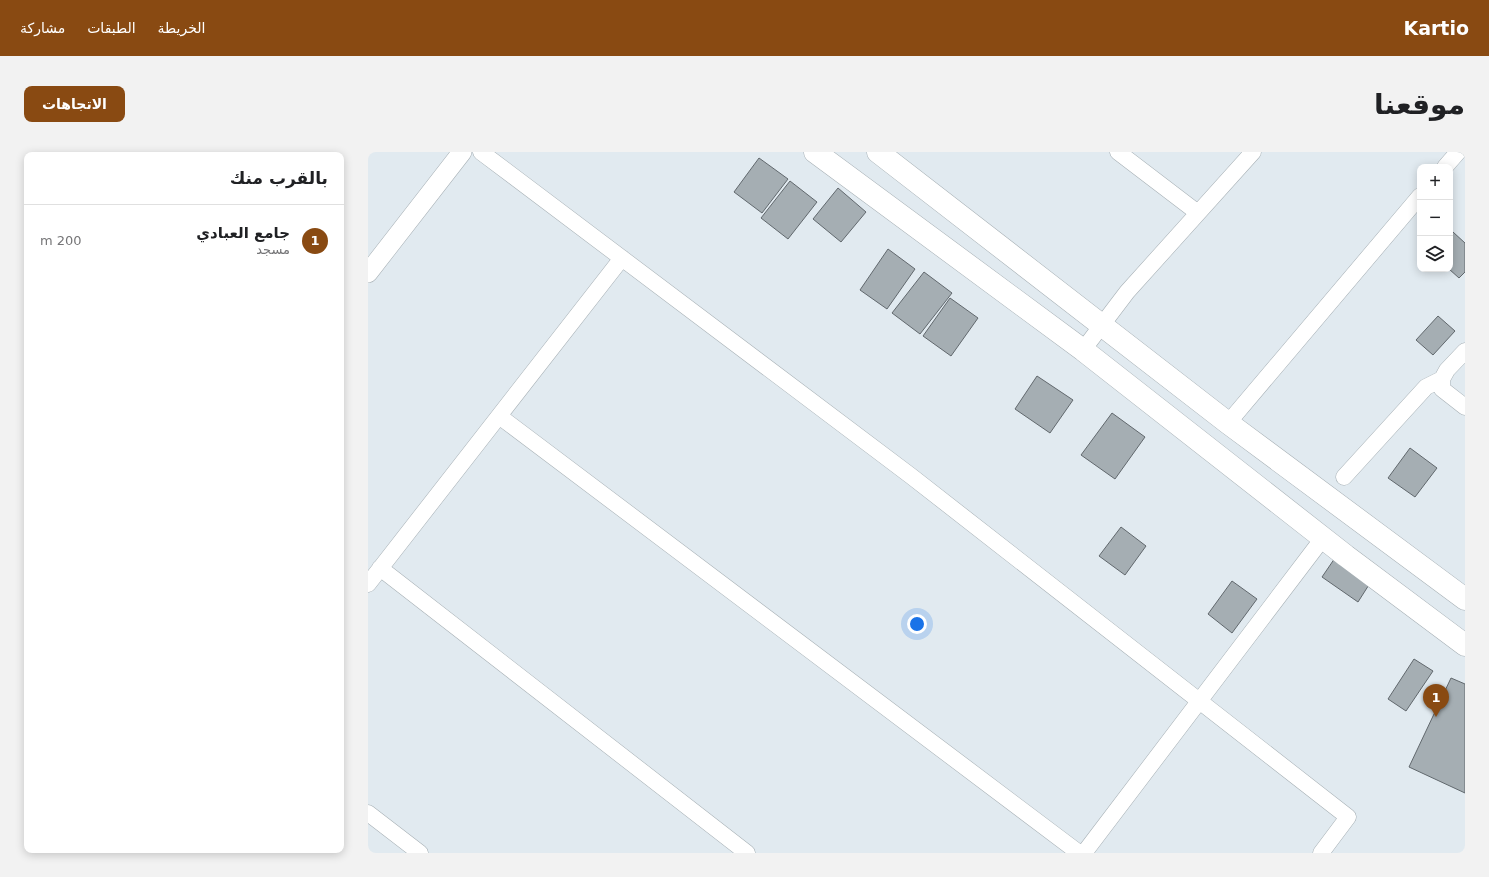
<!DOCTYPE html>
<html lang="ar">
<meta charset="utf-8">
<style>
:root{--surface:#fff;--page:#f2f2f2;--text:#202124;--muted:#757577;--line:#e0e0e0;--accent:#894a12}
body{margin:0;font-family:"DejaVu Sans","Noto Naskh Arabic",sans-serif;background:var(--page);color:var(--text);direction:rtl}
.controls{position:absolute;right:12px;top:12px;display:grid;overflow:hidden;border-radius:8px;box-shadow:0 2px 10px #0003}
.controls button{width:36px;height:36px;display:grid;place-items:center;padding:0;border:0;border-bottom:1px solid var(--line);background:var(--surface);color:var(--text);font:20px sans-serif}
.you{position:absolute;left:549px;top:472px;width:14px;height:14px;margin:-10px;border:3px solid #fff;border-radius:50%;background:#1a73e8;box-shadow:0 0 0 6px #1a73e833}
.badge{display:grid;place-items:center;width:26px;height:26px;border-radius:50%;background:var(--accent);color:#fff;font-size:13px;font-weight:700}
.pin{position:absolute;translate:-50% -33px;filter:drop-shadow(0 1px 2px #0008)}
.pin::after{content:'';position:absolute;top:21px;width:14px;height:12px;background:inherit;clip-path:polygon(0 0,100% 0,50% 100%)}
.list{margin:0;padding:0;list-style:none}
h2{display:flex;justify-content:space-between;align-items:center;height:52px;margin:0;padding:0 16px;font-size:17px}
h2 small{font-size:13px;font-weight:400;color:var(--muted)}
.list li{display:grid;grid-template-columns:26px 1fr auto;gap:12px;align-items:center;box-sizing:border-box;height:72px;padding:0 16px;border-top:1px solid var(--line)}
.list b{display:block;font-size:15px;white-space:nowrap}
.list p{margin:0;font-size:13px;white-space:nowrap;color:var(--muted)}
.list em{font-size:13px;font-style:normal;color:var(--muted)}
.icon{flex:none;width:22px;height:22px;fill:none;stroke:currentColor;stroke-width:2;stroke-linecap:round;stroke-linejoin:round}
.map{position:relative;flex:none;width:1097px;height:701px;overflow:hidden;direction:ltr;border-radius:8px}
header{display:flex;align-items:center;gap:24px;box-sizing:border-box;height:56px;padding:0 20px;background:var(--accent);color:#fff}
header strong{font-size:19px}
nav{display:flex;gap:22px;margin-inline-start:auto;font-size:14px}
.intro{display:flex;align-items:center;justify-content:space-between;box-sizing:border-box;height:96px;padding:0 24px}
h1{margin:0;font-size:28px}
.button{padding:10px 18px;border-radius:8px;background:var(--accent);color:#fff;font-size:14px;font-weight:700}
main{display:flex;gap:24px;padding:0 24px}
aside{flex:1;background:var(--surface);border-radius:8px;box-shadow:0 2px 10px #0003}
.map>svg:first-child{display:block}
.building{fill:#a5aeb3;stroke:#61686d}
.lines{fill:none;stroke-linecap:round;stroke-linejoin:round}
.minor-casing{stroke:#a7b0b5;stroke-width:17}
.tertiary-casing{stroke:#a7b0b5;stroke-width:20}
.secondary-casing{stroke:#a7b0b5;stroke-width:23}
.minor{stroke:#fff;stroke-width:16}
.tertiary{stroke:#fff;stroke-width:19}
.secondary{stroke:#fff;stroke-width:22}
</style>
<header>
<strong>Kartio</strong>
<nav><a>الخريطة</a><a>الطبقات</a><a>مشاركة</a></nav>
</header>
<div class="intro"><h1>موقعنا</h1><a class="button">الاتجاهات</a></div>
<main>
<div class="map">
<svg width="1097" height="701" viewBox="0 0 1097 701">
<rect width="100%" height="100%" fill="#e1eaf0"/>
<!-- building -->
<path class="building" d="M391,6L420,27L394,61L366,40Z
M422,29L449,50L420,87L393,66Z
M470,36L498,60L473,90L445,67Z
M1085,80L1097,91V120L1091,126L1081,117L1082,83Z
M520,97L547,117L519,157L492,138Z
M556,120L584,141L552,182L524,161Z
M582,146L610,166L583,204L555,184Z
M1070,164L1087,179L1065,203L1048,188Z
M669,224L705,248L682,281L647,257Z
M744,261L777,285L747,327L713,303Z
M1042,296L1069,316L1047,345L1020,326Z
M753,375L778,394L757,423L731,404Z
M969,403L1004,428L990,450L954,425Z
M864,429L889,447L864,481L840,462Z
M1046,507L1065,519L1038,559L1020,547Z
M1083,526L1097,532V641L1041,615Z"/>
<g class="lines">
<!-- minor casing -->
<g class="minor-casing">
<path id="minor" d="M113,0L543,324L980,665L953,701
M750,0L830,61
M1077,15L1090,0
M715,198L759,140L885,0
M1097,199L1079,218L1074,227V237L1097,255
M131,264L711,701
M860,271L1052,44
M976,325L1058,235L1074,227
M12,416L379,701
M0,432L254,106
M0,661L52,701
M716,701L955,386"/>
</g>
<!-- tertiary casing -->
<g class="tertiary-casing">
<path id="tertiary" d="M0,121L94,0"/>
</g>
<!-- secondary casing -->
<g class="secondary-casing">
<path id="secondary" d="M447,0L715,198L978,404L1097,493
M510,0L860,271L1097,447"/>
</g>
<!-- minor -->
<use href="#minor" class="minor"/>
<!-- tertiary -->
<use href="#tertiary" class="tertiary"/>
<!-- secondary -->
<use href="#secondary" class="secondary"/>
</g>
</svg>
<div class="controls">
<button>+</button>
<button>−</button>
<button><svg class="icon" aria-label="layers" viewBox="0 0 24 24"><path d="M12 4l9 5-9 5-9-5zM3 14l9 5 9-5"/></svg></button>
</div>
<div class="you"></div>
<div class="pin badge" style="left:1068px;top:565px">1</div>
</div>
<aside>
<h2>بالقرب منك<small></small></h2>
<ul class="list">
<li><span class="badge">1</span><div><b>جامع العبادي</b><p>مسجد</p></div><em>200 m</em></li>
</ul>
</aside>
</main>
